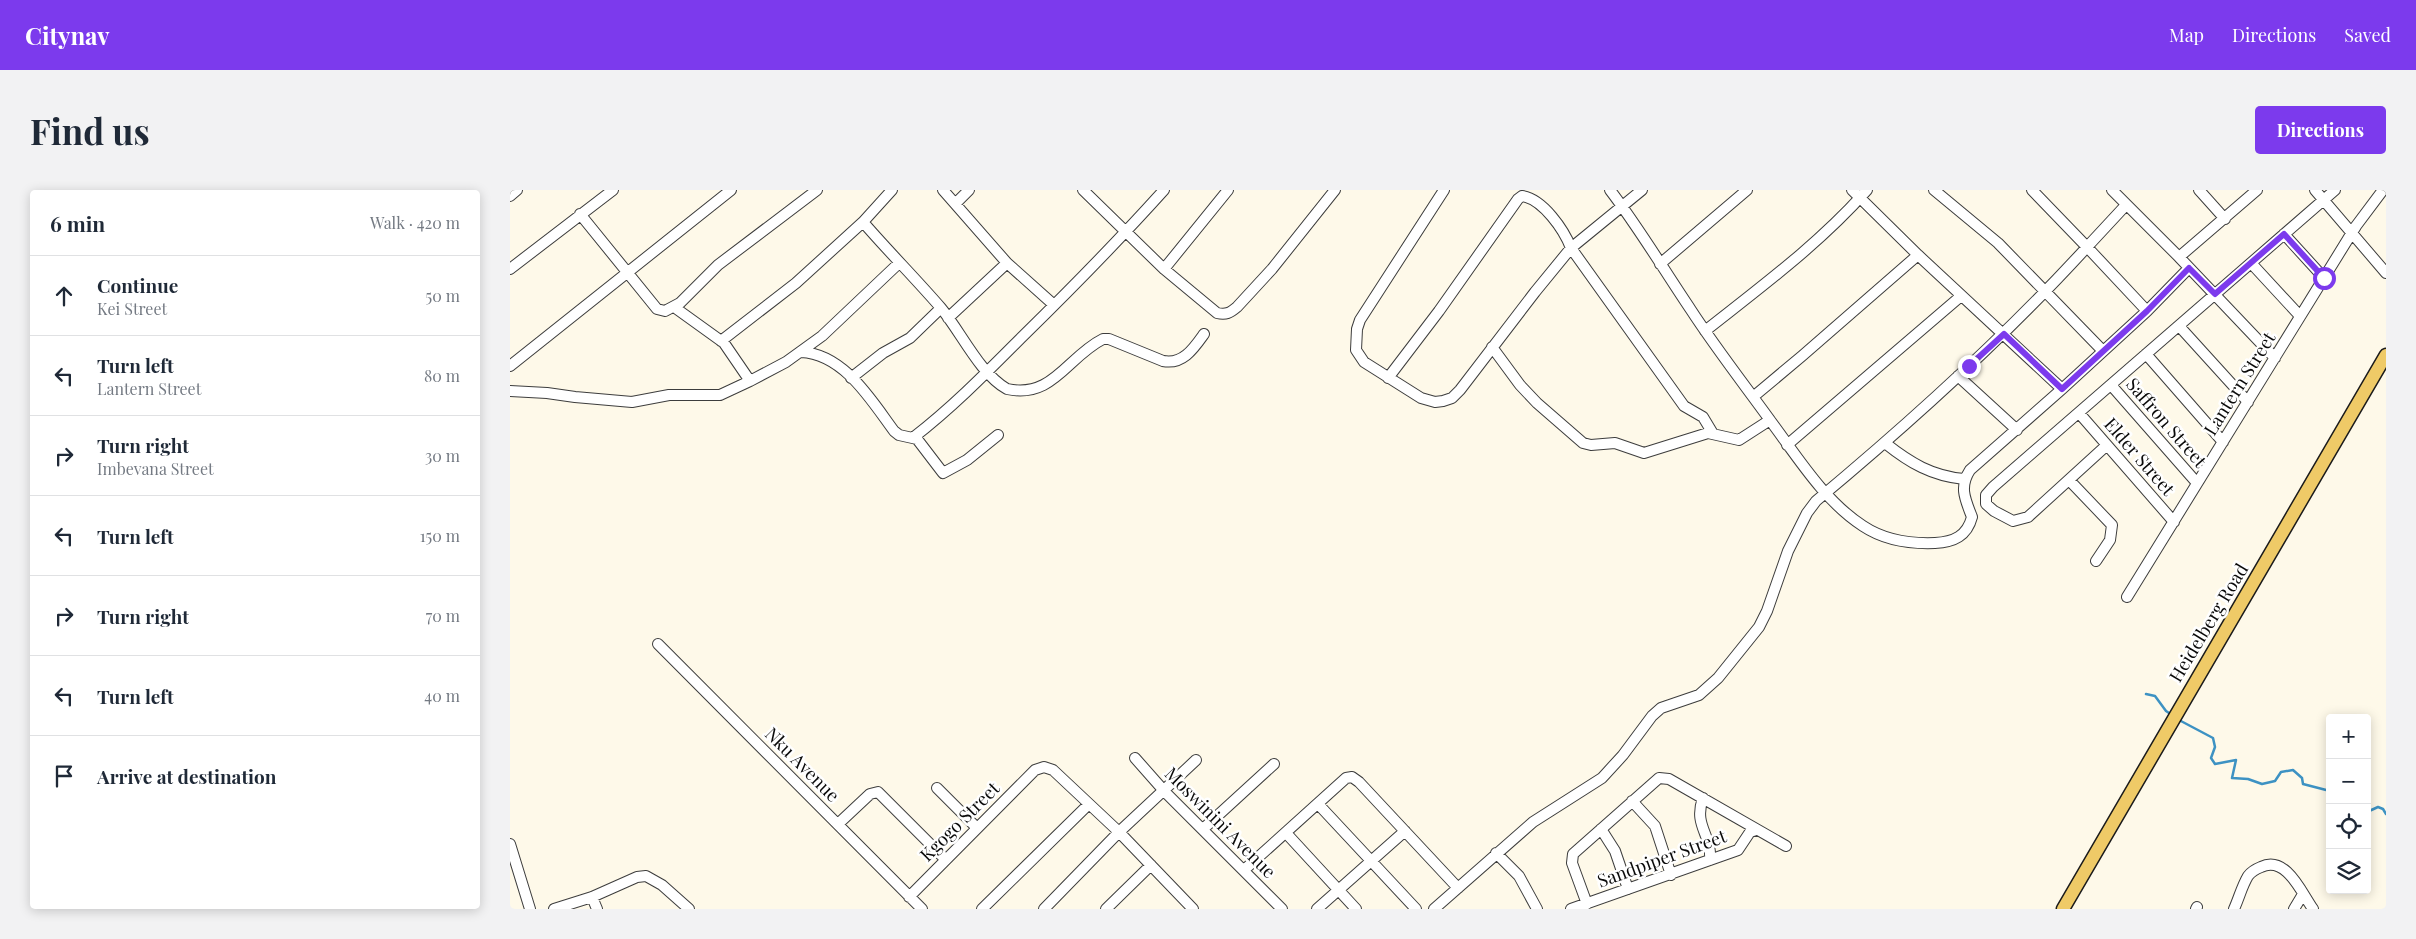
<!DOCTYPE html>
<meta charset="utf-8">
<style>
:root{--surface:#fff;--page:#f2f2f3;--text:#1f2937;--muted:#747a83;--line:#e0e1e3;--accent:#7c3aed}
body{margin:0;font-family:"Playfair Display",serif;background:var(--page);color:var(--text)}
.controls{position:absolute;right:15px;bottom:15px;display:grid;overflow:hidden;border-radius:5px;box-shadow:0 2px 12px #0003}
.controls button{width:45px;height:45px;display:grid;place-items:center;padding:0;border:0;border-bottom:1px solid var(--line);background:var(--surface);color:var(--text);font:25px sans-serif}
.stop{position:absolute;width:15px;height:15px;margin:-11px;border:4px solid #7c3aed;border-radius:50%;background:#fff}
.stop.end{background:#7c3aed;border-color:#fff;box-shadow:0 1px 5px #0008}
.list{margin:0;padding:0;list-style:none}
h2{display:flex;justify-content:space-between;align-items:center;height:65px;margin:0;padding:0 20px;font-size:21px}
h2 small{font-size:16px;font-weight:400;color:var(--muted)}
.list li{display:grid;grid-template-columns:32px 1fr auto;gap:15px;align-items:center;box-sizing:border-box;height:80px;padding:0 20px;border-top:1px solid var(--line)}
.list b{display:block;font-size:19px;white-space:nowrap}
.list p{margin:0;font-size:16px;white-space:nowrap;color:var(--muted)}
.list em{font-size:16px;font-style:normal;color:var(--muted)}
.icon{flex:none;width:28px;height:28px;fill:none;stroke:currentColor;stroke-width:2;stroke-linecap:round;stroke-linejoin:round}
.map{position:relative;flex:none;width:1876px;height:719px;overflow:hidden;border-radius:5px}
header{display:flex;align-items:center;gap:30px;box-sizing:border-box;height:70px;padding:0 25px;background:var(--accent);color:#fff}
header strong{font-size:24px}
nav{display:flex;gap:28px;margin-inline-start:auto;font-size:18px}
.intro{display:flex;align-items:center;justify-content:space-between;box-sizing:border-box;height:120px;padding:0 30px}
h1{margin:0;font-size:35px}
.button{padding:12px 22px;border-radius:5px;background:var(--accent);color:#fff;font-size:18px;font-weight:700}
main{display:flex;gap:30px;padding:0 30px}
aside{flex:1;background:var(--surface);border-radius:5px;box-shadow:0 2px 12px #0003}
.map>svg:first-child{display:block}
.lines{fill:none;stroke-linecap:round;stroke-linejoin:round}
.stream{stroke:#3d92c3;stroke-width:2.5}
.minor-casing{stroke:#3d3d3d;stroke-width:12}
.major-casing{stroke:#1b1b1b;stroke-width:15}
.minor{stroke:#fff;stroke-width:10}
.major{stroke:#efca67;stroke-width:12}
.route{stroke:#7c3aed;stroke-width:6}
.labels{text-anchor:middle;stroke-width:5;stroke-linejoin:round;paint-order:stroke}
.street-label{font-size:18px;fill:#0a0a0a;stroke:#fff}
</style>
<header>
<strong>Citynav</strong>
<nav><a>Map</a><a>Directions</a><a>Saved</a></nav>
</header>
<div class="intro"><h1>Find us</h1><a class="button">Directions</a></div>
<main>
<aside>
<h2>6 min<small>Walk · 420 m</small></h2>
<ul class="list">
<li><svg class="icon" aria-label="ahead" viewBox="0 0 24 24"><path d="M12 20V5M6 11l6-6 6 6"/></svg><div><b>Continue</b><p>Kei Street</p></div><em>50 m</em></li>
<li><svg class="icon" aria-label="left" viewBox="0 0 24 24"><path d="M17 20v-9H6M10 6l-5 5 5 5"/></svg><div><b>Turn left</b><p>Lantern Street</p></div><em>80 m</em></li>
<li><svg class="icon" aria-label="right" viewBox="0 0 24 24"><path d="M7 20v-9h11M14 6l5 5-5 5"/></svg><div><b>Turn right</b><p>Imbevana Street</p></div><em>30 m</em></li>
<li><svg class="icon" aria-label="left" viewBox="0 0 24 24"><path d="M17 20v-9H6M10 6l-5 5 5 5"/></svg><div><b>Turn left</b></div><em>150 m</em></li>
<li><svg class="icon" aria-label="right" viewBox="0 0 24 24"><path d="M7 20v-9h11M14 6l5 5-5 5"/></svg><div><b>Turn right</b></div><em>70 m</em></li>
<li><svg class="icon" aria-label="left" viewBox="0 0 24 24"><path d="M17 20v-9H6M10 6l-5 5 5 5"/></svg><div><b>Turn left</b></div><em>40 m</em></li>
<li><svg class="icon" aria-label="arrive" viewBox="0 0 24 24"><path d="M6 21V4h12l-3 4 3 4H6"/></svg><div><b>Arrive at destination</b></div></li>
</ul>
</aside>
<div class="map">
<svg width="1876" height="719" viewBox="0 0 1876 719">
<rect width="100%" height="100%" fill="#fef9e9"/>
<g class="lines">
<!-- stream -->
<path class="stream" d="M1636,504L1645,506L1656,521L1662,525
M1669,530L1703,548L1705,557L1701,568L1705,574L1726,570L1722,588L1738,589L1752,594L1765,591L1771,582L1783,580L1792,588L1793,594L1820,601
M1857,622L1868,617L1873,619L1876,624"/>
<!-- minor casing -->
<g class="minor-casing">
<path id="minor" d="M382,0L353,32C378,61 406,89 431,118C451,142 470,184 497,199C543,209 557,167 593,149H599L653,171C673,175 684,158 694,144
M433,0L497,73L544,115
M573,0L654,79L707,123C716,125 720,123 727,117L762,79L825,0
M934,0L850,130L847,139L846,160L854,172L911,208L925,212L933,211L942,208L950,200L1025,102L1061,58L1174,216L1193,227L1202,242
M1100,0C1129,38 1154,80 1181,120C1207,160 1237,198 1265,237C1290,271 1316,312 1353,336C1374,350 1400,354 1425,353C1444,352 1457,346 1462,327C1455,309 1449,297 1460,280L1552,199L1637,121L1679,78
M1424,0L1488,53L1593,161
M1522,0L1577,57L1616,15
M1602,0L1669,67L1765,168
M1689,0L1715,29
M1805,0L1876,83
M0,6L7,0
M446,13L459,0
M70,24L147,119L155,121L170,113L208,75L307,0
M1774,44L1814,88
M1408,65L1552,199
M1669,67L1747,0
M1741,73L1790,126
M1150,74L1237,0
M0,79L103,0
M654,79L718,0
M164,117L214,153L240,191L276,172L312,146L388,74
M438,128L497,73
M1669,136L1738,212
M1195,141C1252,96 1309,54 1357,0
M211,151L286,93L353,32
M982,157L1010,195L1027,213L1073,253L1081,255L1105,253L1134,263L1198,243L1229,250L1260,230
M291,162C334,164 361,210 384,241L389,245L407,249L433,283L457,270L488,245
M1636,164L1713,252
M0,176L221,0
M1448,186L1507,240
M341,188L373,163L400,148L431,118
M878,188L929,121L1008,9L1012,6C1033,9 1054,40 1061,58L1132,0
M1601,195L1687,293
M0,201L37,203L65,207L122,212L159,205H210L240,191
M1243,207L1292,166L1408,65L1342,0
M1569,223L1664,332
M404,247C444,216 478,181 513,146C562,98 609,50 654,0
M1375,253C1400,273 1422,286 1454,289
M1277,255L1451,106
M1597,255L1518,327L1503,331L1484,321L1476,314V305L1483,297L1825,0
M1559,290L1602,335L1600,350L1586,371
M1617,407L1846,36L1873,0
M148,454L412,719
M625,568L655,602L772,719
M427,598L467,638
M1193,608C1183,636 1202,644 1200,670
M1122,611L1145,636L1161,685
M808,614L906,719
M328,634L360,604L368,602L435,669
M693,639L764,574
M1091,639L1105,661L1118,699
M776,643L846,719
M0,654L20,719
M986,663L1009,686L1027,719
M734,680L836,588L842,587L849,592L948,698
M82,707L87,719
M399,707L525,580L534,577L543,580L609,642L683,719
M1077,714L1062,673L1063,664L1149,588L1159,589L1276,656
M44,719L82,707L127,687L136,686L152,695L179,719
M472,719L579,614
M534,719L609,642L686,570
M596,719L641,675
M807,719L895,641
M924,719L1023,632L1092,588L1113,565L1142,526L1151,518L1189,505L1208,488L1249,437L1257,421L1278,361L1297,323L1306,311C1402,231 1493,149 1577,57L1637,121
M1061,719L1228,660L1240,642L1246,640
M1686,719L1687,717
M1724,719C1729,708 1732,696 1738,686C1741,682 1746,679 1751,677C1776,665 1791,702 1803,719
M1784,719L1793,704"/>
</g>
<!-- major casing -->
<g class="major-casing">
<path id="major" d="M1553,719L1876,165"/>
</g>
<!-- minor -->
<use href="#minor" class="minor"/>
<!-- major -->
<use href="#major" class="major"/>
</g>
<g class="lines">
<!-- route -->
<path class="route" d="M1459,176L1494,144L1552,199L1637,121L1679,78L1705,104L1774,44L1814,88"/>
</g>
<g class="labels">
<!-- street labels -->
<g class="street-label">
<text transform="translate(1730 194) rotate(-58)" y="6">Lantern Street</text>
<text transform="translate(1656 233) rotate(49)" y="6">Saffron Street</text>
<text transform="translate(1629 267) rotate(49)" y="6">Elder Street</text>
<text transform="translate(1699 433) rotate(-59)" y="6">Heidelberg Road</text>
<text transform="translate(292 575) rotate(45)" y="6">Nku Avenue</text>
<text transform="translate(450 632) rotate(-45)" y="6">Kgogo Street</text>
<text transform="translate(710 633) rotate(45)" y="6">Moswinini Avenue</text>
<text transform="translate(1152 669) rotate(-20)" y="6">Sandpiper Street</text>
</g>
</g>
</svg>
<div class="controls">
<button>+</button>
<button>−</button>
<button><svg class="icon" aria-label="locate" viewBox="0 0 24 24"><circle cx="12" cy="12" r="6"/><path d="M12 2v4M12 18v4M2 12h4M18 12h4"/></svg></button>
<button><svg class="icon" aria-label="layers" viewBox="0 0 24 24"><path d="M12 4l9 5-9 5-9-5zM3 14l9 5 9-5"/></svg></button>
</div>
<div class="stop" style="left:1814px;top:88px"></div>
<div class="stop end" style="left:1459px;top:176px"></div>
</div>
</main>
